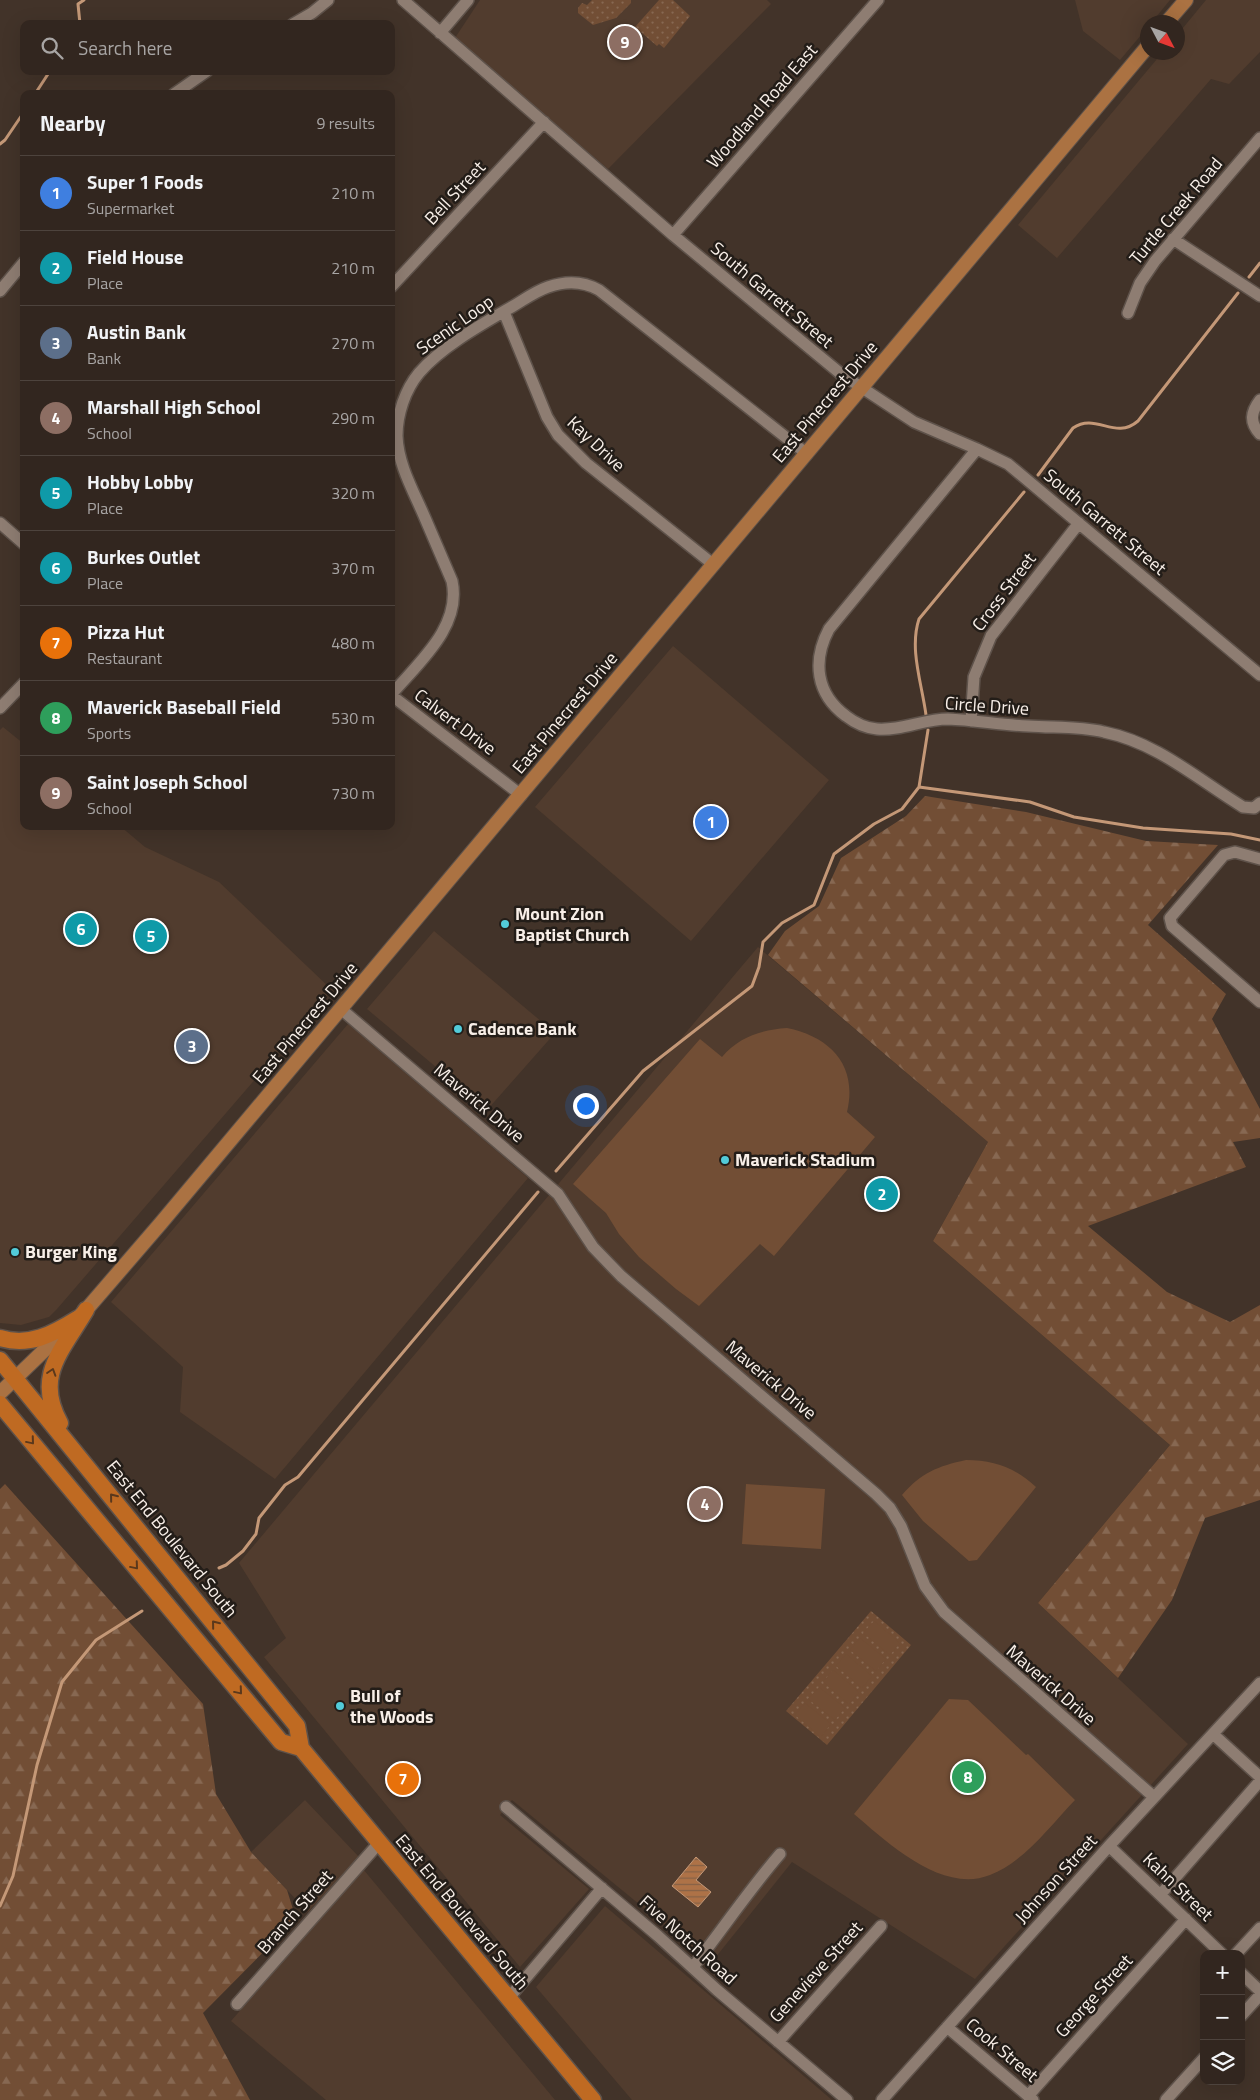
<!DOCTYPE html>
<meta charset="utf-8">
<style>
:root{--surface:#32261f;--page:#3d322c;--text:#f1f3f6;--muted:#a8a5a4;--line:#4d433d;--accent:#bca0f2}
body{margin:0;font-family:"Titillium Web",sans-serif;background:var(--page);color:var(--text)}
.controls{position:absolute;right:15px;bottom:15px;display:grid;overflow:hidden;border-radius:10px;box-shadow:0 5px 20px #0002}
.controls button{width:45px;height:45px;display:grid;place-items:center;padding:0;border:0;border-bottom:1px solid var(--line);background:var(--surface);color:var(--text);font:25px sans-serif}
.compass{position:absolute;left:1140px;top:15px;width:45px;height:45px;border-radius:50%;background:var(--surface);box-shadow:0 5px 20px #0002;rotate:131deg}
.you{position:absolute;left:585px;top:1105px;width:18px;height:18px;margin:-12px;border:4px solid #fff;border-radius:50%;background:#1a73e8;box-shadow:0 0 0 8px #1a73e833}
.badge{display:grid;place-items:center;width:32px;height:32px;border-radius:50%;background:var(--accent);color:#fff;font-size:16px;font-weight:700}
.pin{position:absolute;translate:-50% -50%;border:2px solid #fff;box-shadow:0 1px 5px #0006}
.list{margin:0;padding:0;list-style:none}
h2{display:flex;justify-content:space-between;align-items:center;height:65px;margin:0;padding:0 20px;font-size:21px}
h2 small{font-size:16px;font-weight:400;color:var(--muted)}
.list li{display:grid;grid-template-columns:32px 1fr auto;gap:15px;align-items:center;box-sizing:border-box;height:75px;padding:0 20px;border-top:1px solid var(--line)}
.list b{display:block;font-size:19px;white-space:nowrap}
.list p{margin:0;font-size:16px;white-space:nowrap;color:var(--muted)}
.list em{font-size:16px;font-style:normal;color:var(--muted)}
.icon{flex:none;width:28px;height:28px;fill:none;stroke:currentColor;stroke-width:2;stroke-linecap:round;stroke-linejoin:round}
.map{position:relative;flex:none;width:1260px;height:2100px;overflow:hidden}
.search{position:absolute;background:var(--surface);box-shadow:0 5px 20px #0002;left:20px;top:20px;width:375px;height:55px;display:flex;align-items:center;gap:12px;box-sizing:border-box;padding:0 18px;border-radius:10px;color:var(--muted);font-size:19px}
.panel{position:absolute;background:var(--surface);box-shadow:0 5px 20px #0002;left:20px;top:90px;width:375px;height:740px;border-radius:10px}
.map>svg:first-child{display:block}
.built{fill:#513c2e}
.grass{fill:url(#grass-dots)}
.forest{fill:url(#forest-firs)}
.garden{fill:#724e35}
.water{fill:url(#water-rules);stroke:#c49877}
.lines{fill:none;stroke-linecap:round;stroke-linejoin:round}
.stream{stroke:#c49877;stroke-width:3}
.minor-casing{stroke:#5e524a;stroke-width:14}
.major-casing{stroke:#5e524a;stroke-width:16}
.highway-casing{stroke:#5e524a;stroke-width:19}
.minor{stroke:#8e7d72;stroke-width:11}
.major{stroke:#ab7242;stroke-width:14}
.highway{stroke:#bf6a22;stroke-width:16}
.oneway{stroke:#5a381c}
.poi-dot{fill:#52cbd9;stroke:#231d18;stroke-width:2}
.labels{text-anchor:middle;stroke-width:5;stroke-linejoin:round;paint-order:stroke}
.street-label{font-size:18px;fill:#f8efe8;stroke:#231d18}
.poi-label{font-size:18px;font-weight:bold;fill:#f8efe8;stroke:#231d18;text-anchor:start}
</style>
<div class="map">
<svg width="1260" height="2100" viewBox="0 0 1260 2100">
<defs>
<pattern id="grass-dots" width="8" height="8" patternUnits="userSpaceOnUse" patternTransform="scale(1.25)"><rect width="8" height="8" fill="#724e35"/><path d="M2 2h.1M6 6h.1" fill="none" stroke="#876852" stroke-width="1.8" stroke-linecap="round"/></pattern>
<pattern id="forest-firs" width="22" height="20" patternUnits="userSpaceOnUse" patternTransform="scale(1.25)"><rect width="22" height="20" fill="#724e35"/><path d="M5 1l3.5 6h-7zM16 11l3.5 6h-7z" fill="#876852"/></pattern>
<pattern id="water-rules" width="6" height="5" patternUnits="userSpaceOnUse" patternTransform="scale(1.25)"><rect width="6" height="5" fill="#ae7247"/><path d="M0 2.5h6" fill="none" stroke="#866147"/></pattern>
</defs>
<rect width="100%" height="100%" fill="#423329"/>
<!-- built -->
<path class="built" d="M480,0H767L771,4L608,169L455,38Z
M1075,0H1170L1152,22H1148L1147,28L1120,60L1083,31Z
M1206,0H1260V52L1229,84L1211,79L1057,258L1018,225L1162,53L1178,52V34Z
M673,646L829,780L691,941L535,807Z
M3,727L24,744V826H120L145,847L219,882L332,990L57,1309L49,1317L21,1325L0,1323V730Z
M434,931L555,1033L487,1110L367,1009Z
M758,947L988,1142L933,1241L1170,1445L1038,1603L1188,1744L975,1979L792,1862L711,1963L512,1800L500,1815L589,1889L520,1967L264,1657L286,1638L239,1563Z
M348,1024L528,1178L275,1479L180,1412L183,1367L111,1302Z
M305,1800L359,1857L308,1912L251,1852Z
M363,1869L555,2100H326L231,2021Z
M605,1906L832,2100H632L536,1987Z"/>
<!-- grass -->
<path class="grass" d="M592,0H631V3L616,18L593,25L578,13V8L582,3L587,5Z
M659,0H673L690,16L664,48L659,44L657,46L635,27Z
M871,1611L911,1645L827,1745L786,1711Z"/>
<!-- forest -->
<path class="forest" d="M925,796L1026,812L1146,841L1218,845L1148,925L1226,994L1212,1019L1260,1109V1138L1233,1142L1246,1167L1088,1226L1167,1292L1230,1322L1260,1305V1500L1205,1518L1172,1600L1118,1678L1038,1603L1170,1445L933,1241L988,1142L768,955L785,931L819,906L841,858L906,816Z
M5,1484L203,1704L216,1794L251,1852L287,1890L296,1919L203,2013L250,2100H0V1489Z"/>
<!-- garden -->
<path class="garden" d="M787,1028C831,1037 858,1066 847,1112L875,1137L774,1256L760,1244L699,1306L676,1289L639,1257L619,1234L606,1213L573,1184L700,1039L722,1057C739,1037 761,1030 787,1028Z
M966,1460C994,1460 1016,1468 1036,1487L977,1560L969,1561L923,1521L902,1495C921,1473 938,1466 966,1460Z
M746,1484L825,1489L821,1549L742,1544Z
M874,1621L900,1643L890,1655L863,1633Z
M860,1638L886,1659L876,1671L850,1650Z
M846,1654L872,1676L862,1688L836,1666Z
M833,1670L859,1692L849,1704L823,1682Z
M819,1687L845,1708L835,1720L808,1699Z
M949,1699L968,1700L1026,1755L1028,1754L1075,1800C1050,1826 1024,1862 990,1875C942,1894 888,1843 854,1814Z
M805,1703L831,1724L821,1737L795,1715Z"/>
<!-- water -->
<path class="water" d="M696,1857L707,1867L696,1880L711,1892L698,1907L672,1886Z"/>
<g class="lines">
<!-- stream -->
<path class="stream" d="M80,24L78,4L84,0
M35,94L50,71
M0,144L5,140L24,112
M1249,277L1260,263
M1038,475L1073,428C1096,412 1115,441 1138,421L1238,293
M926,715C922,684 909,649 919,619L1024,492
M919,787L928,730
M556,1171L643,1071L752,986L759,967L763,942L782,923L814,905L834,854L874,824L902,809L919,787L1030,802L1074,817L1143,828L1231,834L1260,840
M219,1568L226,1565L243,1551L256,1534L259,1518L285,1485L298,1477L538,1192
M0,1906L13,1876L37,1765L62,1682L96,1640L142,1611"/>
<!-- minor casing -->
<g class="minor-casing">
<path id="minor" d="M403,0L673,235L841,374L914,422L977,449L1008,464L1260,675
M293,24L312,13L328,0
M440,33L468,0
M174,94L207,71
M673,235L878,0
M1173,239L1260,296
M391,287L544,122
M0,291L24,262
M504,312L547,417L558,435L586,463L714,565
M1128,313L1140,283L1155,261L1260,138
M1260,400C1251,412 1249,422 1260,434
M977,449L829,629C812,661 816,694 846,716C855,723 865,728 877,729C901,731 924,719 948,719C975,720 1001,725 1028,726C1054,728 1078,726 1104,732C1158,743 1197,779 1243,807L1254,808L1260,803
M0,523L24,544
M391,695C418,663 462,627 452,581C443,560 434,539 425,518C414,492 398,465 397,436C397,414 405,390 419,373C442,346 484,323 515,305C525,299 536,291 548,287C565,281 583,281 599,290L807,454
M391,695L521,795
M0,708L24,683
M971,721L974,677L991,636L1079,523
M1260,859L1235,852L1224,855L1170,918L1172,926L1260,1002
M341,1009L558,1194L593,1247L621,1276L876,1494L890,1508L901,1526L925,1586L944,1612L1154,1797
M1213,1734L1260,1777
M506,1807L658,1936L717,1990L847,2100
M1109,1846L1222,1954
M1161,1894L1260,1781
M1236,1954L1260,1928
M693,1967C722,1930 749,1890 780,1854
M1241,1973L1260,1991
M508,1999L602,1888
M237,2004L379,1843
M1241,2016L1260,1995
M947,2027L1033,2100
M778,2042L881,1926
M1028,2096L1186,1919
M882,2100L1109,1846L1260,1683
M1166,2100L1204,2058"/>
</g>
<!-- major casing -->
<g class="major-casing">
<path id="major" d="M1167,22L1186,0
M0,1393L86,1310L161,1223L1148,46"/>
</g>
<!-- highway casing -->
<g class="highway-casing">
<path id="highway" d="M0,1338C29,1347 53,1334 77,1319
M0,1360L297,1726L301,1748L593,2100
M0,1404L281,1742L301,1748
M60,1423C34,1376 62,1351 86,1310"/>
</g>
<!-- minor -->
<use href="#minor" class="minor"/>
<!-- major -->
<use href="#major" class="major"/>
<!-- highway -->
<use href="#highway" class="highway"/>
</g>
<!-- one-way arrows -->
<defs><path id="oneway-chevron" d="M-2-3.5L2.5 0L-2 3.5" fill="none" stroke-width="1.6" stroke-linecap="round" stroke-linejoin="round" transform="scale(1.25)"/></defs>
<g class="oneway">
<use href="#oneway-chevron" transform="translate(52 1372) rotate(-72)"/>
<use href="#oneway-chevron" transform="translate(31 1441) rotate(50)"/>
<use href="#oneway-chevron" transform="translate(113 1497) rotate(-129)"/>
<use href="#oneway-chevron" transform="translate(135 1566) rotate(50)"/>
<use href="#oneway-chevron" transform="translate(215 1624) rotate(-129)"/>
<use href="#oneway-chevron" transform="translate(239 1691) rotate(50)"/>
</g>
<!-- markers -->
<g class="poi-dot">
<circle cx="505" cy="924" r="5"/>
<circle cx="458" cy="1029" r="5"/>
<circle cx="725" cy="1160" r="5"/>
<circle cx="15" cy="1252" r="5"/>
<circle cx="340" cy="1706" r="5"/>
</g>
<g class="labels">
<!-- street labels -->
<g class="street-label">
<text transform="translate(762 106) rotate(-49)" y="6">Woodland Road East</text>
<text transform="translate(455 193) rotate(-47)" y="6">Bell Street</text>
<text transform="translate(1176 211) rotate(-50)" y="6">Turtle Creek Road</text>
<text transform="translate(772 295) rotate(40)" y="6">South Garrett Street</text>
<text transform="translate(455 325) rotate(-35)" y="6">Scenic Loop</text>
<text transform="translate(825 402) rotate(-50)" y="6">East Pinecrest Drive</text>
<text transform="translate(596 444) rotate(43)" y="6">Kay Drive</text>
<text transform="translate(1105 522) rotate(40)" y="6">South Garrett Street</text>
<text transform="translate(1004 592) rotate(-53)" y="6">Cross Street</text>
<text transform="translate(987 706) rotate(4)" y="6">Circle Drive</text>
<text transform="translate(565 713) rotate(-50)" y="6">East Pinecrest Drive</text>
<text transform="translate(455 722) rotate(37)" y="6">Calvert Drive</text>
<text transform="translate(305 1023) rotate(-50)" y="6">East Pinecrest Drive</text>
<text transform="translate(479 1103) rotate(40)" y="6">Maverick Drive</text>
<text transform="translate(771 1380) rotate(40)" y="6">Maverick Drive</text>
<text transform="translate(172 1539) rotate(51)" y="6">East End Boulevard South</text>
<text transform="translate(1051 1685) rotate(41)" y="6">Maverick Drive</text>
<text transform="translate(1056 1879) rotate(-48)" y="6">Johnson Street</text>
<text transform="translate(1178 1887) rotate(44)" y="6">Kahn Street</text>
<text transform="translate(295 1912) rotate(-49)" y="6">Branch Street</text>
<text transform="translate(462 1912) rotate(50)" y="6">East End Boulevard South</text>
<text transform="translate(688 1940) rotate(42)" y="6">Five Notch Road</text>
<text transform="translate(816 1972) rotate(-48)" y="6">Genevieve Street</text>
<text transform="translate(1094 1996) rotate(-48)" y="6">George Street</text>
<text transform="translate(1002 2050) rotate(40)" y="6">Cook Street</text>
</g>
<!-- poi labels -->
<g class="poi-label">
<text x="515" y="920">Mount Zion<tspan x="515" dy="21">Baptist Church</tspan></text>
<text x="468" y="1035">Cadence Bank</text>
<text x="735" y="1166">Maverick Stadium</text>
<text x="25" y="1258">Burger King</text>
<text x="350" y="1702">Bull of<tspan x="350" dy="21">the Woods</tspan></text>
</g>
</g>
</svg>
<div class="controls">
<button>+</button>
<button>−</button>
<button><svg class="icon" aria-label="layers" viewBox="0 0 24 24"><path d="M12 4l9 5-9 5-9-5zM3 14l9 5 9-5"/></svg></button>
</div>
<svg class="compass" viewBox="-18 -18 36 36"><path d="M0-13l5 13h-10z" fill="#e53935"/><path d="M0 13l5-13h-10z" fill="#a8a5a4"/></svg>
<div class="you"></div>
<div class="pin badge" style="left:711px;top:822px;background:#3f7fe0">1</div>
<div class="pin badge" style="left:882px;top:1194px;background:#0f9aa8">2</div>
<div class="pin badge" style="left:192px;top:1046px;background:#5c6f8a">3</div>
<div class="pin badge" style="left:705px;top:1504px;background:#8d6e63">4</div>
<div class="pin badge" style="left:151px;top:936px;background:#0f9aa8">5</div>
<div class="pin badge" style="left:81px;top:929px;background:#0f9aa8">6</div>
<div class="pin badge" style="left:403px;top:1779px;background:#e8710a">7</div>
<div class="pin badge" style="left:968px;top:1777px;background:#2e9e5b">8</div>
<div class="pin badge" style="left:625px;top:42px;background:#8d6e63">9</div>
<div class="search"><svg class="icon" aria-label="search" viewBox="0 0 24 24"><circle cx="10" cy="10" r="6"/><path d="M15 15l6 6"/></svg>Search here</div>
<section class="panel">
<h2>Nearby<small>9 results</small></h2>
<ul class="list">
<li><span class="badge" style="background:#3f7fe0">1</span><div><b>Super 1 Foods</b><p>Supermarket</p></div><em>210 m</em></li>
<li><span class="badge" style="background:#0f9aa8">2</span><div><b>Field House</b><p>Place</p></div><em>210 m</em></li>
<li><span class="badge" style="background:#5c6f8a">3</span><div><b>Austin Bank</b><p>Bank</p></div><em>270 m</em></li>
<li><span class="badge" style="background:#8d6e63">4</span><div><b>Marshall High School</b><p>School</p></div><em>290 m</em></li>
<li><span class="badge" style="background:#0f9aa8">5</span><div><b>Hobby Lobby</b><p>Place</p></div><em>320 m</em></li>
<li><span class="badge" style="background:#0f9aa8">6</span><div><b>Burkes Outlet</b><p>Place</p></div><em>370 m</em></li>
<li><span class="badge" style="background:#e8710a">7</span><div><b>Pizza Hut</b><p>Restaurant</p></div><em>480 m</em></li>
<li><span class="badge" style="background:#2e9e5b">8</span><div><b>Maverick Baseball Field</b><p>Sports</p></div><em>530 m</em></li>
<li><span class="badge" style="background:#8d6e63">9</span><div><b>Saint Joseph School</b><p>School</p></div><em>730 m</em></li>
</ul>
</section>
</div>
